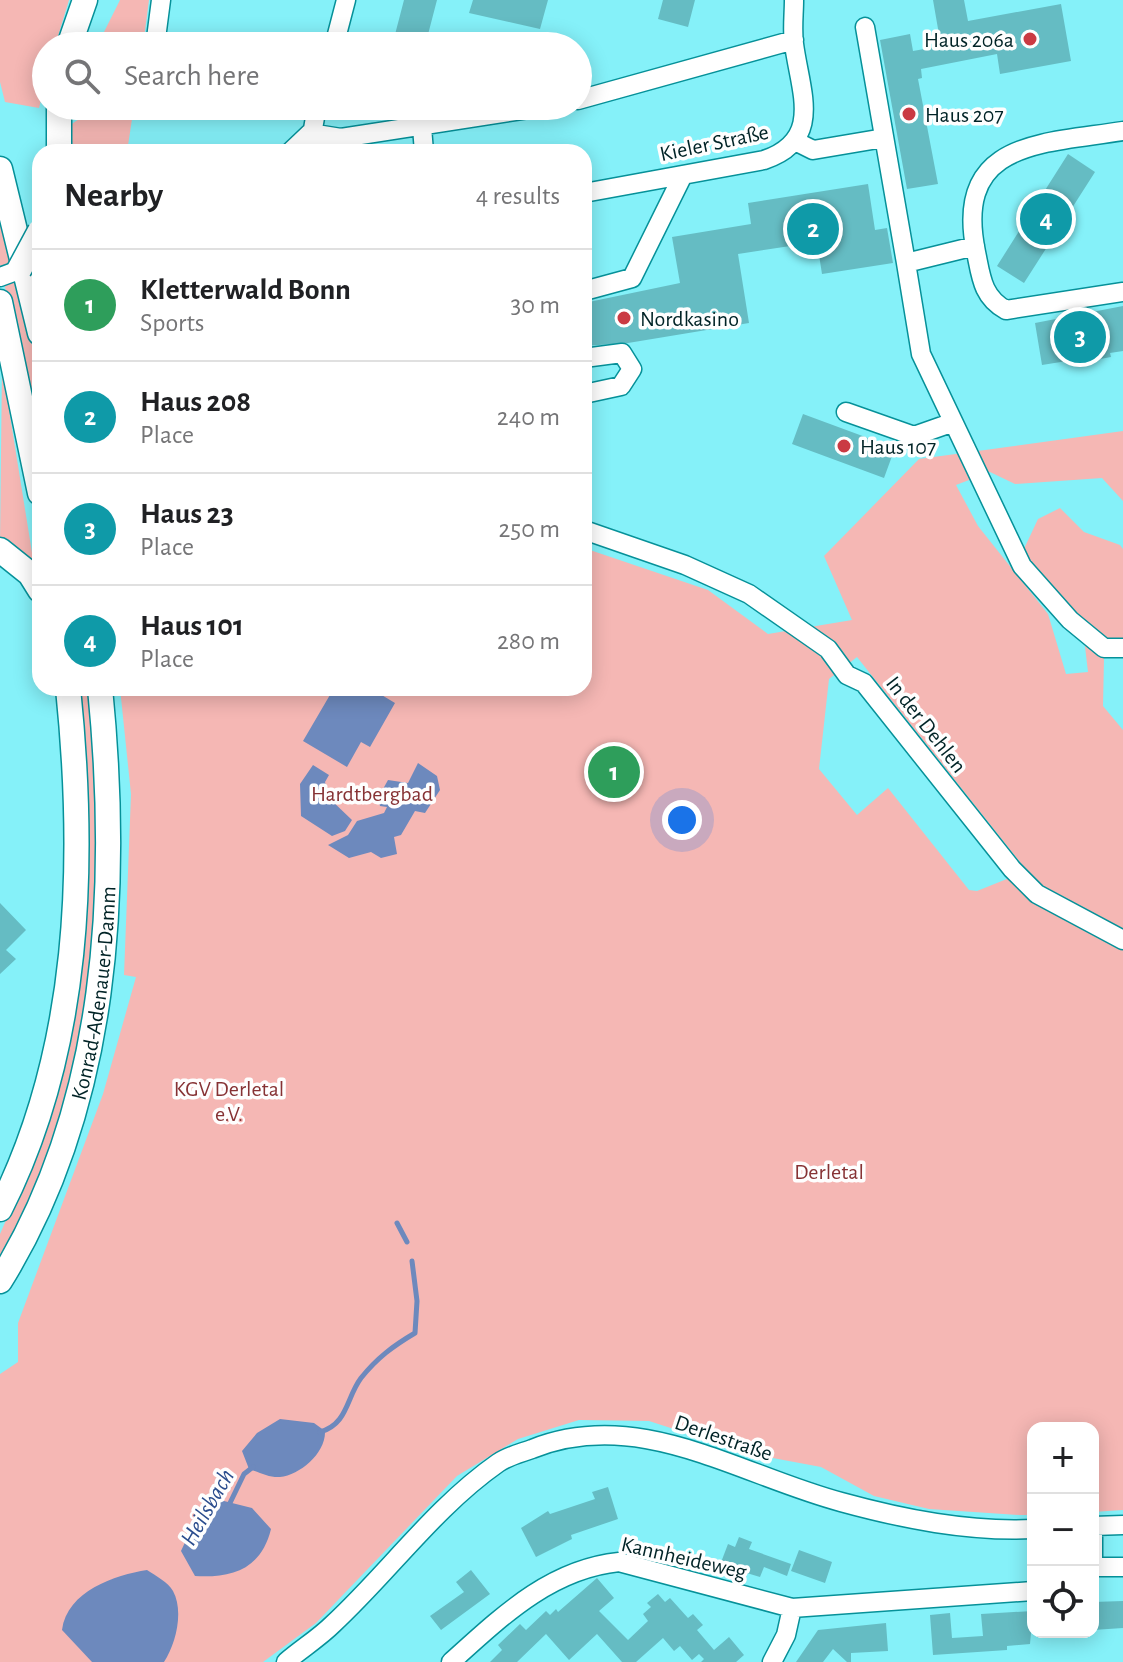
<!DOCTYPE html>
<meta charset="utf-8">
<style>
:root{--surface:#fff;--page:#f6f6f6;--text:#202124;--muted:#757577;--line:#e0e0e0;--accent:#db2777}
body{margin:0;font-family:"Alegreya Sans",sans-serif;background:var(--page);color:var(--text)}
.controls{position:absolute;right:24px;bottom:24px;display:grid;overflow:hidden;border-radius:16px;box-shadow:0 4px 20px #0003}
.controls button{width:72px;height:72px;display:grid;place-items:center;padding:0;border:0;border-bottom:2px solid var(--line);background:var(--surface);color:var(--text);font:40px sans-serif}
.you{position:absolute;left:682px;top:820px;width:28px;height:28px;margin:-20px;border:6px solid #fff;border-radius:50%;background:#1a73e8;box-shadow:0 0 0 12px #1a73e833}
.badge{display:grid;place-items:center;width:52px;height:52px;border-radius:50%;background:var(--accent);color:#fff;font-size:26px;font-weight:700}
.pin{position:absolute;translate:-50% -50%;border:4px solid #fff;box-shadow:0 2px 8px #0006}
.list{margin:0;padding:0;list-style:none}
h2{display:flex;justify-content:space-between;align-items:center;height:104px;margin:0;padding:0 32px;font-size:34px}
h2 small{font-size:26px;font-weight:400;color:var(--muted)}
.list li{display:grid;grid-template-columns:52px 1fr auto;gap:24px;align-items:center;box-sizing:border-box;height:112px;padding:0 32px;border-top:2px solid var(--line)}
.list b{display:block;font-size:30px;white-space:nowrap}
.list p{margin:0;font-size:26px;white-space:nowrap;color:var(--muted)}
.list em{font-size:26px;font-style:normal;color:var(--muted)}
.icon{flex:none;width:44px;height:44px;fill:none;stroke:currentColor;stroke-width:2;stroke-linecap:round;stroke-linejoin:round}
.map{position:relative;flex:none;width:1123px;height:1662px;overflow:hidden}
.search{position:absolute;background:var(--surface);box-shadow:0 4px 20px #0003;left:32px;top:32px;width:560px;height:88px;display:flex;align-items:center;gap:20px;box-sizing:border-box;padding:0 28px;border-radius:44px;color:var(--muted);font-size:30px}
.panel{position:absolute;background:var(--surface);box-shadow:0 4px 20px #0003;left:32px;top:144px;width:560px;height:552px;border-radius:24px}
.map>svg:first-child{display:block}
.green{fill:#f5b7b4;fill-rule:evenodd}
.water{fill:#6d89bd}
.lines{fill:none;stroke-linecap:round;stroke-linejoin:round}
.stream{stroke:#6d89bd;stroke-width:5}
.building{fill:#65bcc3}
.minor-casing{stroke:#069199;stroke-width:21}
.major-casing{stroke:#069199;stroke-width:27}
.minor{stroke:#fff;stroke-width:18}
.major{stroke:#fff;stroke-width:24}
.major-bridge-casing{stroke:#069199;stroke-width:27;stroke-linecap:butt}
.major-bridge{stroke:#fff;stroke-width:24}
.poi-dot{fill:#ca3a43;stroke:#fefefe;stroke-width:3}
.labels{text-anchor:middle;stroke-width:7;stroke-linejoin:round;paint-order:stroke}
.poi-label{font-size:22px;fill:#002326;stroke:#fefefe;text-anchor:start}
.street-label{font-size:22px;fill:#002326;stroke:#fefefe}
.park-label{font-size:22px;fill:#863234;stroke:#fefefe}
.water-label{font-size:24px;font-style:italic;fill:#2b4d8e;stroke:#fefefe}
</style>
<div class="map">
<svg width="1123" height="1662" viewBox="0 0 1123 1662">
<rect width="100%" height="100%" fill="#85f1f9"/>
<!-- green -->
<path class="green" d="M0,0H69L55,46H46V81L39,108L5,102L0,82Z
M120,0H149L143,46H97Z
M87,106H134L127,152H74L69,126L86,114Z
M0,209L40,379V448L0,264Z
M2,366L34,565L0,543Z
M1123,431V501L1102,478L1015,484L990,472L956,485L978,526L1048,614L1066,674L1088,672L1082,621L1033,575L1023,551L1038,519L1060,508L1084,532L1120,545L1123,549V638L1118,639L1104,658L1103,706L1123,730V1510L1093,1512V1428H1033V1515H1019L929,1509L874,1496L821,1467L751,1454L649,1421L579,1420L518,1439L457,1476L316,1623L263,1662H0V1374L18,1362V1323L103,1094L136,977L124,975L131,794L120,688H584V548L708,590L768,634L852,620L824,556L919,459ZM857,657L1027,871L977,891L969,890L888,788L857,815L819,769L829,679Z
M80,688H92C95,744 101,802 101,858C99,999 64,1137 0,1261V1234L41,1140L87,887V783Z"/>
<!-- water -->
<path class="water" d="M334,688H370L395,703L370,747L361,742L347,767L303,741Z
M418,763L437,776L440,790L425,813L415,811L401,835L394,837L397,854L381,858L371,852L349,858L328,845L348,835L357,821L384,813L387,807L380,806L378,798L388,780L408,783Z
M313,765L329,775L325,782L329,798L352,820L345,831L332,836L301,816L300,784Z
M280,1419L314,1423L325,1431C326,1453 300,1475 280,1477C270,1478 259,1472 249,1469L242,1451L257,1433Z
M216,1499L252,1508L271,1529C261,1570 231,1578 195,1576L181,1551L200,1510Z
M147,1570C156,1576 168,1582 173,1591C184,1611 176,1644 164,1662H92L62,1630C67,1591 115,1575 147,1570Z"/>
<g class="lines">
<!-- stream -->
<path class="stream" d="M397,1223L407,1242
M320,1432C348,1424 346,1398 361,1378C377,1358 393,1346 415,1333L417,1301L412,1261
M229,1505L244,1474L253,1467"/>
</g>
<!-- building -->
<path class="building" d="M404,0H437L425,46H392Z
M473,0H548L540,29L469,13Z
M663,0H695L688,27L658,19Z
M933,0H964L968,21L1061,4L1071,61L1000,74L997,54L921,69L922,78L918,79L938,184L907,189L880,40L910,34L913,51L941,46Z
M1068,154L1095,172L1024,283L997,266Z
M868,184L875,230L887,228L893,263L822,274L817,242L738,254L749,323L628,343L584,346V303L680,283L672,237L751,224L748,203Z
M1123,306V351L1110,353L1111,357L1068,365L1067,361L1042,365L1035,323Z
M803,414L895,448L884,478L792,444Z
M0,903L26,930L6,950L16,959L0,974Z
M608,1487L618,1519L571,1535L572,1539L536,1557L521,1528L548,1511L550,1514L595,1499L592,1492Z
M739,1537L752,1542L749,1549L791,1564L787,1576L764,1567L760,1577L720,1565L728,1544L735,1547Z
M799,1550L832,1562L825,1583L791,1571Z
M471,1570L490,1594L441,1630L430,1616L464,1592L456,1582Z
M597,1578L614,1598L599,1611L628,1640L648,1621L643,1614L651,1607L647,1603L658,1594L665,1602L670,1598L688,1618L693,1614L703,1625L697,1630L714,1650L729,1637L744,1655L736,1662H701L704,1659L699,1654L692,1660L680,1646L674,1651L663,1638L636,1662H622L597,1634L569,1660L546,1634L517,1662H490L502,1650L498,1645L520,1624L526,1630L546,1611L550,1615L556,1609L558,1612Z
M1123,1601V1628L1093,1630V1602Z
M1033,1611L1030,1644L1007,1646V1650L933,1655L930,1615L950,1613L952,1638L983,1636L981,1614Z
M886,1623L888,1651L851,1653V1662H847L833,1649L823,1662H796L818,1630Z"/>
<g class="lines">
<!-- minor casing -->
<g class="minor-casing">
<path id="minor" d="M865,27L906,263
M155,46L161,0
M334,46L346,0
M578,100L794,40
M422,127L424,152
M1123,131C1043,144 953,140 976,252C981,276 982,297 1006,310L1123,292
M310,133L341,138L548,106
M795,141L813,150L884,138
M290,152L310,133
M309,152L317,106
M584,193L764,160C824,140 800,91 794,44C792,29 794,14 794,0
M975,246L906,263L921,354L1022,566L1070,620L1104,648H1123
M0,277L19,270
M584,291L632,278L683,175
M584,358L622,353L632,369L621,386L584,394
M846,412L914,436L951,423
M584,530L685,565L749,594L828,649L847,675L864,683L1012,869L1037,894L1123,940
M1093,1526L1123,1525
M1094,1567H1123
M1093,1568V1526
M286,1662C301,1649 319,1638 333,1624C389,1572 435,1507 498,1463C508,1456 521,1453 532,1449C639,1406 739,1475 841,1502C903,1519 968,1532 1033,1529
M451,1662C501,1617 550,1569 619,1562L792,1608L1033,1591
M772,1662L786,1635L792,1608"/>
</g>
<!-- major casing -->
<g class="major-casing">
<g id="major">
<path d="M69,46L85,0"/>
<path d="M59,106V152"/>
<path d="M0,169L40,333"/>
<path d="M0,302L40,493"/>
<path d="M0,550L30,574L40,590"/>
<path d="M0,1209C81,1049 86,863 68,688"/>
<path id="s1" d="M0,1281C109,1105 120,889 100,688"/>
</g>
</g>
<!-- minor -->
<use href="#minor" class="minor"/>
<!-- major -->
<use href="#major" class="major"/>
<!-- major-bridge casing -->
<g class="major-bridge-casing">
<path id="major-bridge" d="M19,270L40,231"/>
</g>
<!-- major-bridge -->
<use href="#major-bridge" class="major-bridge"/>
</g>
<!-- markers -->
<g class="poi-dot">
<circle cx="1030" cy="39" r="8"/>
<circle cx="909" cy="114" r="8"/>
<circle cx="624" cy="318" r="8"/>
<circle cx="844" cy="446" r="8"/>
</g>
<g class="labels">
<!-- poi labels -->
<g class="poi-label">
<text x="1014" y="47" text-anchor="end">Haus 206a</text>
<text x="925" y="122">Haus 207</text>
<text x="640" y="326">Nordkasino</text>
<text x="860" y="454">Haus 107</text>
</g>
<!-- street labels -->
<g class="street-label">
<text transform="translate(714 142) rotate(-12)" y="8">Kieler Straße</text>
<text transform="translate(927 724) rotate(52)" y="8">In der Dehlen</text>
<text dy="8" stroke="none"><textPath href="#s1" startOffset="306">Konrad-Adenauer-Damm</textPath></text>
<text transform="translate(724 1437) rotate(19)" y="8">Derlestraße</text>
<text transform="translate(684 1557) rotate(13)" y="8">Kannheideweg</text>
</g>
<!-- park labels -->
<g class="park-label">
<text x="372" y="801">Hardtbergbad</text>
<text x="229" y="1096">KGV Derletal<tspan x="229" dy="25">e.V.</tspan></text>
<text x="829" y="1179">Derletal</text>
</g>
<!-- water labels -->
<g class="water-label">
<text transform="translate(207 1507) rotate(-60)" y="8">Heilsbach</text>
</g>
</g>
</svg>
<div class="controls">
<button>+</button>
<button>−</button>
<button><svg class="icon" aria-label="locate" viewBox="0 0 24 24"><circle cx="12" cy="12" r="6"/><path d="M12 2v4M12 18v4M2 12h4M18 12h4"/></svg></button>
</div>
<div class="you"></div>
<div class="pin badge" style="left:614px;top:772px;background:#2e9e5b">1</div>
<div class="pin badge" style="left:813px;top:229px;background:#0f9aa8">2</div>
<div class="pin badge" style="left:1080px;top:337px;background:#0f9aa8">3</div>
<div class="pin badge" style="left:1046px;top:219px;background:#0f9aa8">4</div>
<div class="search"><svg class="icon" aria-label="search" viewBox="0 0 24 24"><circle cx="10" cy="10" r="6"/><path d="M15 15l6 6"/></svg>Search here</div>
<section class="panel">
<h2>Nearby<small>4 results</small></h2>
<ul class="list">
<li><span class="badge" style="background:#2e9e5b">1</span><div><b>Kletterwald Bonn</b><p>Sports</p></div><em>30 m</em></li>
<li><span class="badge" style="background:#0f9aa8">2</span><div><b>Haus 208</b><p>Place</p></div><em>240 m</em></li>
<li><span class="badge" style="background:#0f9aa8">3</span><div><b>Haus 23</b><p>Place</p></div><em>250 m</em></li>
<li><span class="badge" style="background:#0f9aa8">4</span><div><b>Haus 101</b><p>Place</p></div><em>280 m</em></li>
</ul>
</section>
</div>
